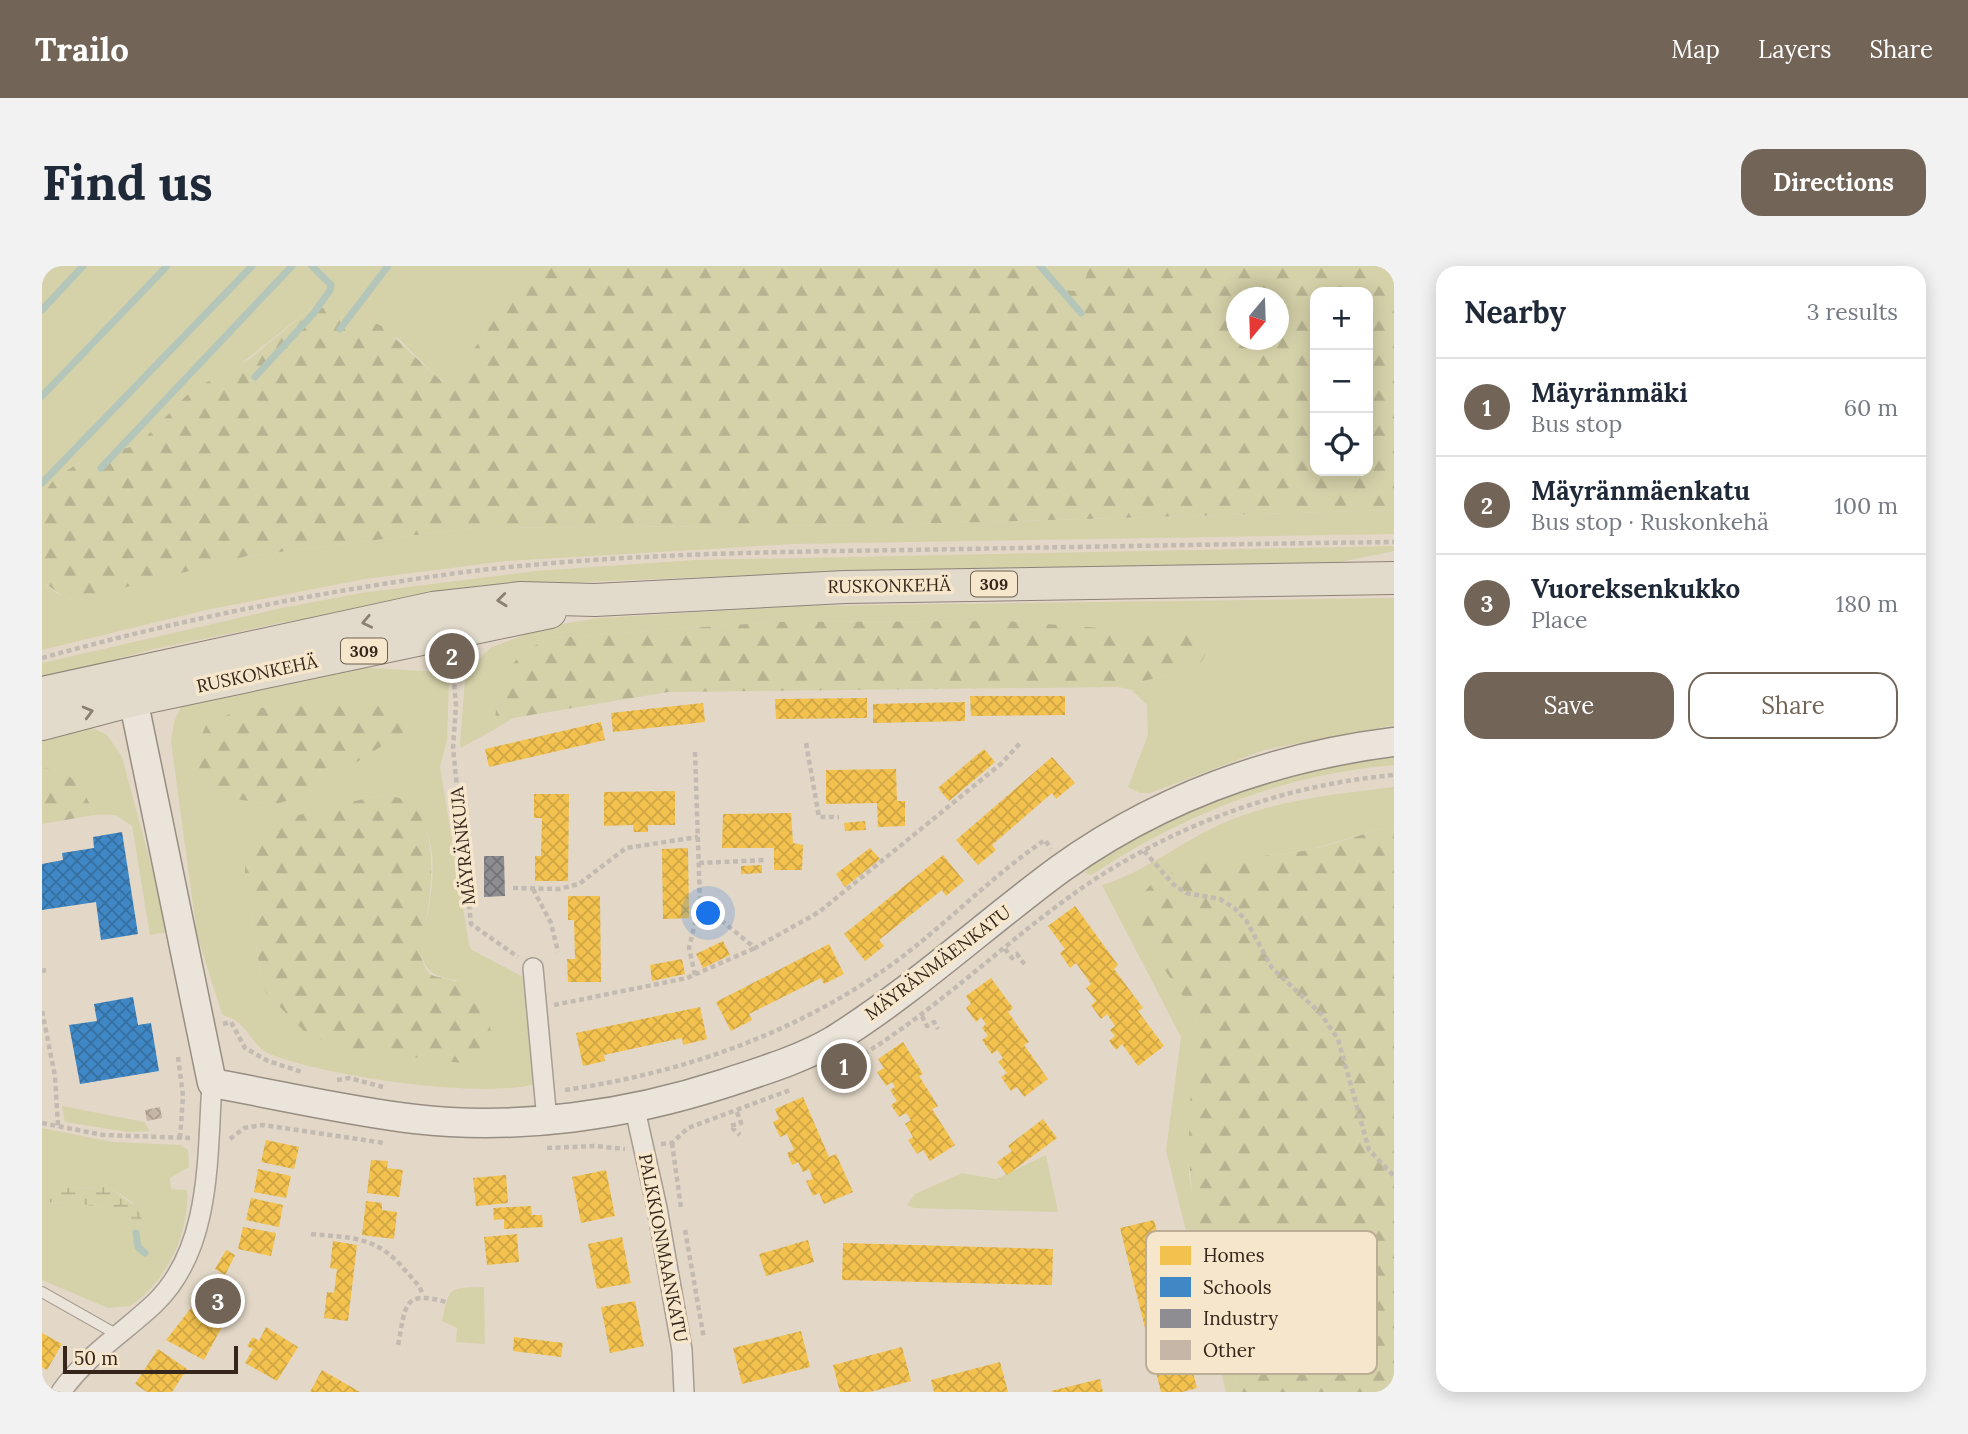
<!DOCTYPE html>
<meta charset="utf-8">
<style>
:root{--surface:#fff;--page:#f2f2f3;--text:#1f2937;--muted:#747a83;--line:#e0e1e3;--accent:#726457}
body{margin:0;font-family:Lora,serif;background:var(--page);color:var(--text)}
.controls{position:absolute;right:21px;top:21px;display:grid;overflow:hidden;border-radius:14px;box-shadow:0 4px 18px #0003}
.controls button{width:63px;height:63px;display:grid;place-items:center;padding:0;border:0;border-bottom:2px solid var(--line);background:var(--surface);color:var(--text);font:35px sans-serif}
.compass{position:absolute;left:1184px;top:21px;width:63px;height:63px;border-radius:50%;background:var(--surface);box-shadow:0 4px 18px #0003;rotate:199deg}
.scale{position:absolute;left:21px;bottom:18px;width:175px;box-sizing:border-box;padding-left:7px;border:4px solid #35251b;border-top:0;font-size:19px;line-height:24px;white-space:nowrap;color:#35251b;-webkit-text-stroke:5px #f6e7cc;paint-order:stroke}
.you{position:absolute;left:667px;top:648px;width:24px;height:24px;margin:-18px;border:5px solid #fff;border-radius:50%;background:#1a73e8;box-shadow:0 0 0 10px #1a73e833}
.badge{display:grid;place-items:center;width:46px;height:46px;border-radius:50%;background:var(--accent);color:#fff;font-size:23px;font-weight:700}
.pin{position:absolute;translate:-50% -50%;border:4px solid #fff;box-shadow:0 2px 7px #0006}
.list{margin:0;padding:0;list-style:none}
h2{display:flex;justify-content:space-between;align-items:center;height:91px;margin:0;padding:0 28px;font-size:30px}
h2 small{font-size:23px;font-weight:400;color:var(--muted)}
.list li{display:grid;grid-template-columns:46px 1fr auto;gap:21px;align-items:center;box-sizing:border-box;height:98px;padding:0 28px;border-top:2px solid var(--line)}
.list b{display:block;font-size:26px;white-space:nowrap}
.list p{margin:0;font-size:23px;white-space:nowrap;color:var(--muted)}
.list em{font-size:23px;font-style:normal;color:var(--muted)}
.actions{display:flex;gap:14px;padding:21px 28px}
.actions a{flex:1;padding:16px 0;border:2px solid var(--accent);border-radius:21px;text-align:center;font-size:24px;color:var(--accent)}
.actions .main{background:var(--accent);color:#fff}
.icon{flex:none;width:38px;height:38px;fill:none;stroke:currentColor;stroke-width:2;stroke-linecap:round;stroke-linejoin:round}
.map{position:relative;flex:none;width:1352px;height:1126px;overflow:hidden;border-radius:21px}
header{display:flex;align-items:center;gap:42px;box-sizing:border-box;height:98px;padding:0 35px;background:var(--accent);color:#fff}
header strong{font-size:33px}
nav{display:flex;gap:38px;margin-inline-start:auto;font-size:24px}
.intro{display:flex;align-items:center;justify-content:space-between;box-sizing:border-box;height:168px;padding:0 42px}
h1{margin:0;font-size:49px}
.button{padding:18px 32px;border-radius:21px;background:var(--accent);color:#fff;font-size:24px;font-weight:700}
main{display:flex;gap:42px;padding:0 42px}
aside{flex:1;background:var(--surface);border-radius:21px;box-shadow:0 4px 18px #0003}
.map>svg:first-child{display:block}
.green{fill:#d5d1a9;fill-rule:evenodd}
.forest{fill:url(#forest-firs);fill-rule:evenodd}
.wetland{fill:url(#wetland-marsh)}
.homes{fill:url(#homes-cross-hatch)}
.schools{fill:url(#schools-cross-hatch)}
.industry{fill:url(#industry-cross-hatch)}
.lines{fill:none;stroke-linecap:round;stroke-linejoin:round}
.stream{stroke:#b4c6ba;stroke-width:7}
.building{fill:url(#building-cross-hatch)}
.lane-casing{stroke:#a79d92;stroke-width:12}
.street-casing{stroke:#a79d92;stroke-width:22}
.secondary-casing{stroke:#978d81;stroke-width:31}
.primary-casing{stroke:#8d8378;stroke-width:34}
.path{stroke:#c3bbb1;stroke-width:4.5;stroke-dasharray:5 3.5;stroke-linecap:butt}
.lane{stroke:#eae4da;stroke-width:10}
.street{stroke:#eae4da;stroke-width:19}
.secondary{stroke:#eae4da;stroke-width:28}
.primary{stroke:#e2dacb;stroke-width:32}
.oneway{stroke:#8c8073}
.labels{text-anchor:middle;stroke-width:7;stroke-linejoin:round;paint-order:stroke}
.shield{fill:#f6e7cc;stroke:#6f5f50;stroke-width:2}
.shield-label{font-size:16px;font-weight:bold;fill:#35251b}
.street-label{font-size:18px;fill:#35251b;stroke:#f6e7cc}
.key{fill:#f6e7cc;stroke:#bcad97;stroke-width:2}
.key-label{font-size:19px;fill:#35251b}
</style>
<header>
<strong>Trailo</strong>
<nav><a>Map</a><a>Layers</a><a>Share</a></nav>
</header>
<div class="intro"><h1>Find us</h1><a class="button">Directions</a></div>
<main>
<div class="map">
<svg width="1352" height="1126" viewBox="0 0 1352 1126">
<defs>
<pattern id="forest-firs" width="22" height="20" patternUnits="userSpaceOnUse" patternTransform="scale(1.75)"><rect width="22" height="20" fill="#d5d1a9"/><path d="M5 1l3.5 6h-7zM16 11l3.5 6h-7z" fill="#b7b391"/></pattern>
<pattern id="wetland-marsh" width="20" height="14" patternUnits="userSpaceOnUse" patternTransform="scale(1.75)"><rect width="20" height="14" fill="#d5d1a9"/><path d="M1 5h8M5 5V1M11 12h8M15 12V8" fill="none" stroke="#b7b391"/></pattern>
<pattern id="homes-cross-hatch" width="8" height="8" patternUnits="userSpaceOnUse" patternTransform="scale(1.75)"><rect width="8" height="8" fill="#f2c14e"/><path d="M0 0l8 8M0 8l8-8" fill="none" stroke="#d0a644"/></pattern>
<pattern id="schools-cross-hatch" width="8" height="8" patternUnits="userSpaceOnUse" patternTransform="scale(1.75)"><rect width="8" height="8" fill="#3f88c5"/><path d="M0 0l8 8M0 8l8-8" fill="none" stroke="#366f9f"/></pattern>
<pattern id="industry-cross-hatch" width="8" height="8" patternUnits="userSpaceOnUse" patternTransform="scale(1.75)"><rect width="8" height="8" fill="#8d8d92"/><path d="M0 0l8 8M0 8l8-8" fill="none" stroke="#747376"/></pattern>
<pattern id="building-cross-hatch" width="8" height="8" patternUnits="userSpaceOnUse" patternTransform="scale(1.75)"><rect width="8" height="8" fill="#c6b6a8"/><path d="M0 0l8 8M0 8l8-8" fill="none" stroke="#ab9c90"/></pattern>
</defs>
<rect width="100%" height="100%" fill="#e3d8c7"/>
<!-- green -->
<path class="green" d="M0,0H508L477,19L415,107L406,115L397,113L356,72L268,43L97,178L35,198L12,213L0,230Z
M987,0H1047L1042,19L1032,25C1011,22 1000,16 987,0Z
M1352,244V268L751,278L464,295L323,313L164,344L0,384V315L14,327L29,333L205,290L430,262L841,259Z
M1352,280V285L1289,298L831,304L495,318L244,356L112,383L0,413V397L240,342L319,327L493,305L653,294Z
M1352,332V459L1222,484L1108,527H1098L1086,521L1106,469L1105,439L1090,424L1076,421L1148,404L963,355L731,356L510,372C466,387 453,419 453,463L419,482L418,477L423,414L431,399L448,382L502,361L557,352L759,340Z
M313,401L400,406L407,413L405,474L398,500L427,679L430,684L481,711L492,813L490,819C433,832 282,810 228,788C211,781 208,764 194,755C190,751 185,752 180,748L155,669L129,475L132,456L140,439ZM234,440H354L367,460L245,535L220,537L165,523L158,511L161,464L194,445ZM338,529C349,529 355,532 364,538C408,570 386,640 379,685C383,709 395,710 417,715L220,717L203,607L208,580L228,559Z
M46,460L65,469L80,491L127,666L108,669L90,560L74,549H52C42,522 29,505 0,501V469Z
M1352,488V499C1242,508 1140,549 1049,609L1043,607L1049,598L1118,555L1215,515Z
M1352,521V559L1267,584L1154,600L1150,744L1158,764L1147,909L1162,992L1196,1126H1184L1124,884L1139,771L1060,619C1103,606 1137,577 1179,558C1232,534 1295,528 1352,521Z
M20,840L102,856L108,865L86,866L23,856Z
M0,862L71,876L139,879L146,884L147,901L128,912L129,923L145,924C148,966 124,1017 88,1040L66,1042L0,1014V937L26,936L64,942L90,965L94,967L101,960L90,936L67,921L19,922L0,919Z
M1004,889L1016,946L872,942L865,939L873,928L920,907L954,913Z
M442,1021L443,1078L414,1076L415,1062L400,1055C408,1020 406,1022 442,1021Z"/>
<!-- forest -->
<path class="forest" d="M508,0H987C1000,16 1011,22 1032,25L1042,19L1047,0H1352V244L841,259L430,262L205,290L38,333L23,332L0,315V230L12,213L35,198L97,178L149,125L209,92L268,43L293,41L340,60L397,113L406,115L415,107L477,19ZM1326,26V205H1273V26ZM1195,32H1237V74H1195Z
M963,355L1153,369L1163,376C1166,390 1160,398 1148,404L1076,421L626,426L471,452L453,463C453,419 466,387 510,372L731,356Z
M234,440H354L366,446L369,456L362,466C337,481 260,534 236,537C222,538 207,535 193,533C182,532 166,528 160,518C152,504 157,472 164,459L194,445Z
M0,501C32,506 41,520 52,549L0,558Z
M339,529C412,530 386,642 379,685C380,691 381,700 386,706C389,710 396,711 401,712C438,720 445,732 449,768C451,779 452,791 444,800L297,782L262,765L225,728L220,717L203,607C203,591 207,574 221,563C237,551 315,535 339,529Z
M1352,559V1126H1196C1176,1043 1146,958 1147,872C1147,853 1148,833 1150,814C1153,788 1163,766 1149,742C1133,716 1080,656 1104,624C1130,591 1225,593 1266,584C1295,578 1323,567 1352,559Z"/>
<!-- wetland -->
<path class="wetland" d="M0,919L19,922L67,921L94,941L101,955L100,964L90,965L64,942L26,936L0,937Z"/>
<!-- homes -->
<path class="homes" d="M928,430H1023V449L929,450Z
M825,432V452L734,453L733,433Z
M923,436V455L831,457V438Z
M661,437L663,456L571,466L569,447Z
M559,456L563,474L447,501L443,483Z
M942,483L953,496L907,535L896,522Z
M1010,491L1033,517L1014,533L1010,527L950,579L954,584L936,599L914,574Z
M854,503L855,535H863V560L836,561L835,537L784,538V504Z
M633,525V559H606V566H592L591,559L562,560V526Z
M492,528H527L526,615H493V590H499L500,552H492Z
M749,547L751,577L761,579L760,604H732V582H680L681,548Z
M823,555L824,564L803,565L802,557Z
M646,582L647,652L621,653L620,583Z
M828,582L838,593L803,621L794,608Z
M901,589L922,615L904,630L900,624L837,674L842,680L823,695L802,668Z
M720,599V607L699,608V600Z
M526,630H558L559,716H526L525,693H533L532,654H526Z
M1033,640L1076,699L1072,703L1101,742L1096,745L1122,780L1096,800L1080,778L1074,784L1067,775L1073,770L1068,764L1073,760L1065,748L1059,753L1049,739L1054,735L1044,722L1049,718L1034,697L1028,702L1018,687L1023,683L1006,660Z
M681,675L688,689L661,702L654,688Z
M787,678L802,708L782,718L779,712L707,748L710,754L689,765L674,736Z
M640,693L643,708L610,715L608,699Z
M949,712L971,742L966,746L987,776L982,779L1006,813L982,831L975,821L969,825L959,811L965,807L956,796L961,792L955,784L950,788L940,774L946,770L940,762L944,758L939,751L934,756L924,742L929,738L924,730Z
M658,741L665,773L641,779L640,772L562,789L563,795L541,800L534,767Z
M861,776L881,808L877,810L896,840L890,843L913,879L888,895L881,884L875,888L866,874L871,871L863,858L869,854L864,847L857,851L849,839L855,835L848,824L853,821L850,816L844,820L835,806L842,802L836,793Z
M761,831L787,891L794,888L811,926L782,938L777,927L771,930L764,915L771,913L767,903L761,906L756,896L750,899L745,887L752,884L745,868L738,871L731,856L737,853L733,843Z
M1001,853L1015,872L965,909L955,896L970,885L966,880Z
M224,874L257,881L252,903L219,896Z
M329,894L346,895L345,902L361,904L357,931L325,927Z
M216,903L249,910L244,932L212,926Z
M564,904L573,950L539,957L530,911Z
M464,909L466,937L434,940L431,912Z
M209,932L241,939L237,961L204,954Z
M324,935L340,937V944L355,946L352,973L320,969Z
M489,940L490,949H500L501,961L462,963V953L452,954L451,942Z
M1112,954L1155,1122L1140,1126H1119L1078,962Z
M201,961L234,967L229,990L196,983Z
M475,968L477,996L445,999L442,971Z
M580,971L589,1017L555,1023L546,978Z
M766,974L772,996L724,1010L717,988Z
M291,975L315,979L306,1055L282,1052L285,1026L292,1027L295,1003L288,1002Z
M801,977L1011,983L1010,1019L800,1014Z
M184,984L193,989L183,1009L173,1003Z
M160,1028L189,1044L162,1094L124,1074Z
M593,1035L602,1080L568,1087L559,1041Z
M224,1061L256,1081L235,1115L203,1097L211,1083L205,1080L211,1071L217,1075Z
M759,1065L768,1101L700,1118L691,1082Z
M0,1067L20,1078L5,1104L0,1101Z
M472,1071L521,1077L519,1091L471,1085Z
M860,1081L869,1115L828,1126H798L791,1099Z
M116,1083L145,1103L130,1126H105L93,1118Z
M958,1096L966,1126H892L889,1114Z
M280,1104L318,1126H268Z
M1058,1113L1061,1126H1010L1009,1125Z"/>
<!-- schools -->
<path class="schools" d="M80,566L96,668L59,674L54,636L0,644V598L21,594L20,587L52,582L51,571Z
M91,731L96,759L109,757L117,805L38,818L27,759L55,755L52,738Z"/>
<!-- industry -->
<path class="industry" d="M442,590H462L463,630L442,631Z"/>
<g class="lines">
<!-- stream -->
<path class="stream" d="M998,0L1039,47
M0,44L41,0
M298,63L346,0
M213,111L272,47L288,24L289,19L270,0
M0,130L125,0
M59,202L250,0
M0,217L210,0
M94,967L96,981L103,987"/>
</g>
<!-- building -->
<path class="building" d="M118,841L120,852L105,855L103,844Z"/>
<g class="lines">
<!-- lane casing -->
<g class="lane-casing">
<path id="lane" d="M0,1026L74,1068"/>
</g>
<!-- street casing -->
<g class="street-casing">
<path id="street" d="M491,702L505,855
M592,839L615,942L640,1084L642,1126
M19,1126C44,1090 80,1068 112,1038C170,983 165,891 170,817"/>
</g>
<!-- secondary casing -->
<g class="secondary-casing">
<path id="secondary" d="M87,413L170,817C237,829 305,845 373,853C476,865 586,849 684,817C720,805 760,793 792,774C872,724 942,659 1018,603C1117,532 1232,491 1352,476"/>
</g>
<!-- primary casing -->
<g class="primary-casing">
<path id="primary" d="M0,427L391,342L479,332L553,334L803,321L1352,312
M0,458L91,434L508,346"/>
</g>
<!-- path -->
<path class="path" d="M0,392C136,354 276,326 415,307C565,288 716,286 866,284C1028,281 1190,278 1352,276
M410,393L414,439L411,482L429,658L476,691
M764,477L777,551H797
M653,486L658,637L713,682L777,646L960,497L979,476
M1102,585L1131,618L1144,627L1178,633L1192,642L1204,654L1230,702L1279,748L1296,773L1327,884L1352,910
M657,597L724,594
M471,622L517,623L537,618L584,582L656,571
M491,623L509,657L516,686
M963,683L970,692L975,688L983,699
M0,705L4,704
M653,709L647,682L658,637
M512,739L645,712L713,682
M0,745L13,810L16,860
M880,750L885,760L892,756L896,763
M181,758L189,756L203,782L226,795L260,806
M822,788C899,740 963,676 1037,624C1129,560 1240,519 1352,509
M136,791L141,830L138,872
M784,808L789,818L797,815L801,823
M295,814L307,812L341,821
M523,824C640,807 753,768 849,699C903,660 948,611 1003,574L1009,583
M695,846L699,857L688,860L698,869
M0,857L61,869L148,872
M188,873L202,862L221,859L342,877
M630,877L639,942
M619,878L630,877L646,862L748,824
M505,882L553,880L583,883
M643,964L662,1073
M269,968C309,972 335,970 362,1003C369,1011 378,1019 381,1029
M356,1079C364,1042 359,1023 404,1036"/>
<!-- lane -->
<use href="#lane" class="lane"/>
<!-- street -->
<use href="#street" class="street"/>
<!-- secondary -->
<use href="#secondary" class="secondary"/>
<!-- primary -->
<use href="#primary" class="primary"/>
</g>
<!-- one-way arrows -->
<defs><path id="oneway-chevron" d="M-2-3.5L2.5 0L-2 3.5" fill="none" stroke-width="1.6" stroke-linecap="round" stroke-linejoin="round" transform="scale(1.75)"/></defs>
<g class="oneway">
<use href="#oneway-chevron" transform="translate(460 334) rotate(174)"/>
<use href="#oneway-chevron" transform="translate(325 356) rotate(168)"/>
<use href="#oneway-chevron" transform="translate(46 446) rotate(-15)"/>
</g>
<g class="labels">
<!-- shield labels -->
<g class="shield">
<rect x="929" y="305.5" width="46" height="25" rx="5"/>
<rect x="299" y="372.5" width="46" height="25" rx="5"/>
</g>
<g class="shield-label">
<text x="952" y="324">309</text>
<text x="322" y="391">309</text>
</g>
<!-- street labels -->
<g class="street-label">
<text transform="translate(847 320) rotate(-1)" y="6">RUSKONKEHÄ</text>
<text transform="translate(215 408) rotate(-12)" y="6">RUSKONKEHÄ</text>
<text transform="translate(421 580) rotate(-96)" y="6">MÄYRÄNKUJA</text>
<text transform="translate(896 697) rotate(-37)" y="6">MÄYRÄNMÄENKATU</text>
<text transform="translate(621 982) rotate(79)" y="6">PALKKIONMAANKATU</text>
</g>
</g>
<!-- legend -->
<rect x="1104" y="965" width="231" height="143" rx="10" class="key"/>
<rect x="1118" y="980" width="31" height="19" fill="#f2c14e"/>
<rect x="1118" y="1011" width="31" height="20" fill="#3f88c5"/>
<rect x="1118" y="1043" width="31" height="19" fill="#8d8d92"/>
<rect x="1118" y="1074" width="31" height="20" fill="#c6b6a8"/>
<g class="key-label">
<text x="1161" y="996">Homes</text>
<text x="1161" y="1028">Schools</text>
<text x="1161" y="1059">Industry</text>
<text x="1161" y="1091">Other</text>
</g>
</svg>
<div class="controls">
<button>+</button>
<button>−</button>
<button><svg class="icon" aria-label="locate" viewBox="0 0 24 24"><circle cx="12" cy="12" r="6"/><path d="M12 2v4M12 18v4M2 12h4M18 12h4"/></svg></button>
</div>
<svg class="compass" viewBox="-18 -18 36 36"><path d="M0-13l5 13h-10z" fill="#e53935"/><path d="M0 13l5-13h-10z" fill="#747a83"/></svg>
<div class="scale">50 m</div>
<div class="you"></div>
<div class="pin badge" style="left:802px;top:800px">1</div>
<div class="pin badge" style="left:410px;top:390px">2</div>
<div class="pin badge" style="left:176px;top:1035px">3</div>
</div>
<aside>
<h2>Nearby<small>3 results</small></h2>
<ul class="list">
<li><span class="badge">1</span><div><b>Mäyränmäki</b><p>Bus stop</p></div><em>60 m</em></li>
<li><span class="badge">2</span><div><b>Mäyränmäenkatu</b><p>Bus stop · Ruskonkehä</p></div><em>100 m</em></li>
<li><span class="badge">3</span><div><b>Vuoreksenkukko</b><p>Place</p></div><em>180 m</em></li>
</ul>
<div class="actions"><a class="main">Save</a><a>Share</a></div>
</aside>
</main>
